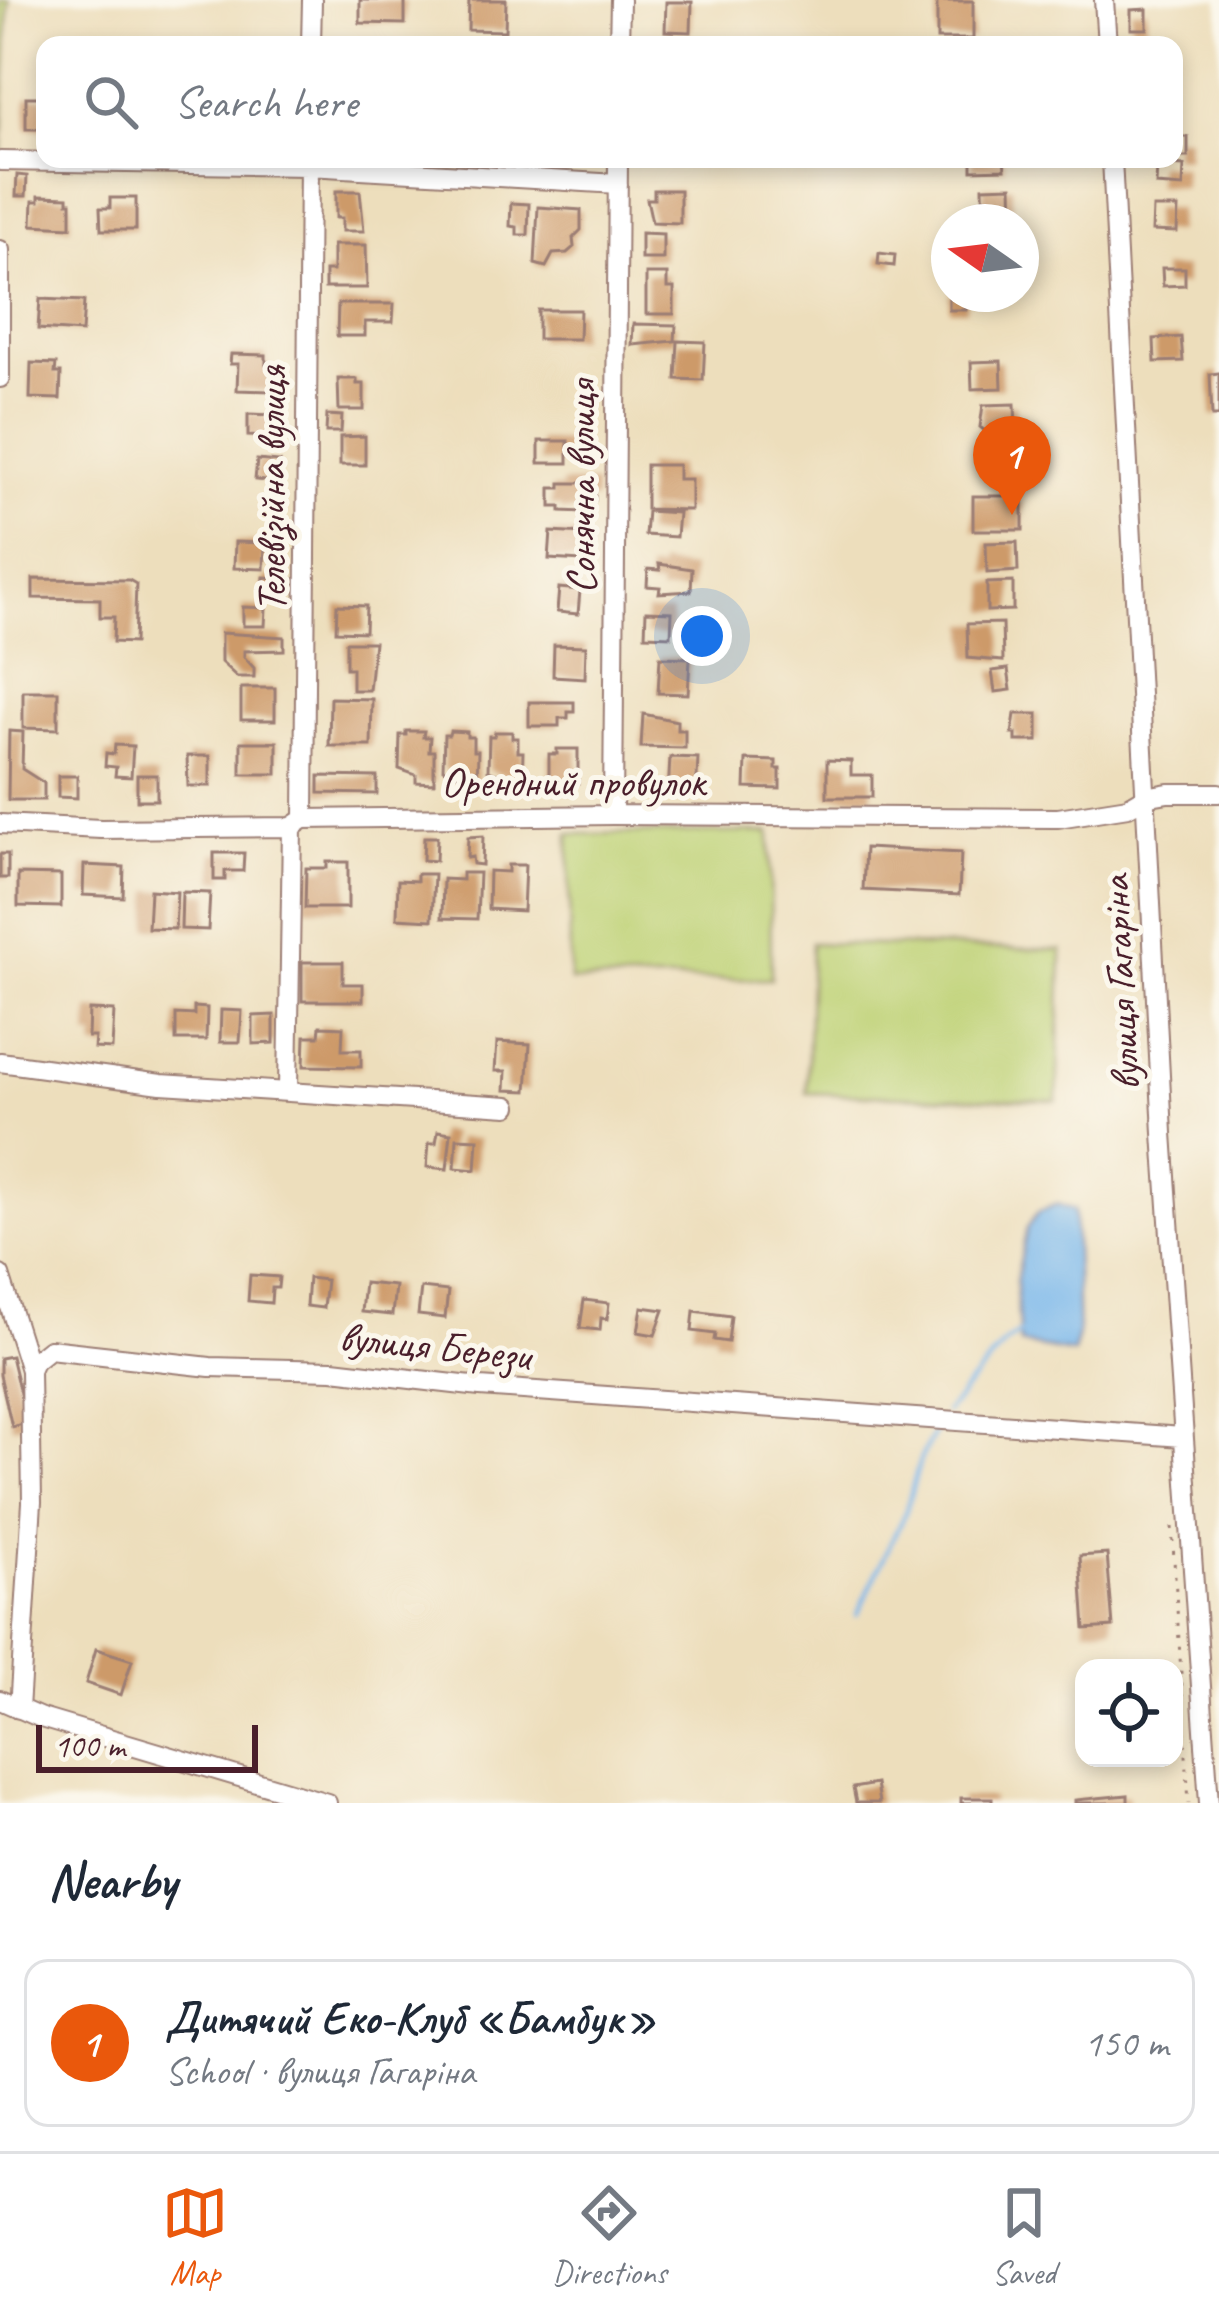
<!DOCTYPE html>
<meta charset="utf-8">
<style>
:root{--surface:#fff;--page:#f6f6f7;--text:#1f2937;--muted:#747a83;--line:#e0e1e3;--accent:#ea580c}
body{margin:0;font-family:Caveat,sans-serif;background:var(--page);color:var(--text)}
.controls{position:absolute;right:36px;bottom:36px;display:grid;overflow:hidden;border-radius:24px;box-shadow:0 6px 18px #0003}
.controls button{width:108px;height:108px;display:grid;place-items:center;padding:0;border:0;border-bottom:3px solid var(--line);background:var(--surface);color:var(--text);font:60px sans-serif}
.compass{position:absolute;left:931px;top:204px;width:108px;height:108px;border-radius:50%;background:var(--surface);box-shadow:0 6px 18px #0003;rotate:284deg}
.scale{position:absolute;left:36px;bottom:30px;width:222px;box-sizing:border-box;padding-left:12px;border:6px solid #4a1f2b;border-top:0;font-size:33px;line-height:42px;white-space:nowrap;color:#4a1f2b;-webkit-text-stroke:9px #fbf7ec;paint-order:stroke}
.you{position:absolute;left:702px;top:636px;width:42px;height:42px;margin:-30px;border:9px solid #fff;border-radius:50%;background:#1a73e8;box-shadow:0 0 0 18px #1a73e833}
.badge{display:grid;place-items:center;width:78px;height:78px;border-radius:50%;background:var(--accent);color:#fff;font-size:39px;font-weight:700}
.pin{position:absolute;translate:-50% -99px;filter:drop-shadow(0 3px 6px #0008)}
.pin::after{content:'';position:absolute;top:63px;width:42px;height:36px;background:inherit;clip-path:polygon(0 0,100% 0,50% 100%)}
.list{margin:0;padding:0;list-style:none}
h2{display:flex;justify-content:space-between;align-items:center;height:156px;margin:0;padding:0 48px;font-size:51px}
h2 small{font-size:39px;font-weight:400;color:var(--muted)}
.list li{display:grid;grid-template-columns:78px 1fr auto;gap:36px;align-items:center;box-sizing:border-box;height:168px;margin:0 24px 24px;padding:0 24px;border:3px solid var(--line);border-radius:24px}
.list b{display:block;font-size:45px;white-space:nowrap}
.list p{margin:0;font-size:39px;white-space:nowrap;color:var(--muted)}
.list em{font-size:39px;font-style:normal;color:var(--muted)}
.icon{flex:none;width:66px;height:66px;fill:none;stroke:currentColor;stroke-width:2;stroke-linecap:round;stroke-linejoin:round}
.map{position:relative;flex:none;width:1219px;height:1803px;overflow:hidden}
.search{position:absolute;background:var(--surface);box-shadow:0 6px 18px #0003;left:36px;right:36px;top:36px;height:132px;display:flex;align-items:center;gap:30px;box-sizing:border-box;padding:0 42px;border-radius:24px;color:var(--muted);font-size:45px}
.sheet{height:348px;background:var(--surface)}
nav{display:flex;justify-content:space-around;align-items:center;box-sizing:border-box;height:168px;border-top:3px solid var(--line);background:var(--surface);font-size:33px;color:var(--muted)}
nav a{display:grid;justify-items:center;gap:6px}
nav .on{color:var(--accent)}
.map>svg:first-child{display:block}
.green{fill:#bed174;stroke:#847850;stroke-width:3}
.water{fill:#76b5ea;stroke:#606a8a;stroke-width:3}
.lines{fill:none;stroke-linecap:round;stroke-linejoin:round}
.stream{stroke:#76b5ea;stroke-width:4.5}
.building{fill:#cd9a69}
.minor-casing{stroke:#9c7e74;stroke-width:22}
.path{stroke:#9c7e74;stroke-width:3;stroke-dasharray:3 9;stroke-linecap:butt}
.minor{stroke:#fff;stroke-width:18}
.labels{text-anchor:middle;stroke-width:10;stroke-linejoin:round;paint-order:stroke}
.street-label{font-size:42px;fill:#4a1f2b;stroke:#fbf7ec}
</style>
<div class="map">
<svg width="1219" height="1803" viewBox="0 0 1219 1803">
<rect width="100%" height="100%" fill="#fbf7ec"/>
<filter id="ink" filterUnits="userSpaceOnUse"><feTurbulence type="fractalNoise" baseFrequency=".00833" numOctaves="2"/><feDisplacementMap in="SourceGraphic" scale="24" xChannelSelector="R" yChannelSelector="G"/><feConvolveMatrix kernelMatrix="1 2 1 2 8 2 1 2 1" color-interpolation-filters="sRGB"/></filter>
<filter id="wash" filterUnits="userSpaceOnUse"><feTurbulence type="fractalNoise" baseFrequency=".004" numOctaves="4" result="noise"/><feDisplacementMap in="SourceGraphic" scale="48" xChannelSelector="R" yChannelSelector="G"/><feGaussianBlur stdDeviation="2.7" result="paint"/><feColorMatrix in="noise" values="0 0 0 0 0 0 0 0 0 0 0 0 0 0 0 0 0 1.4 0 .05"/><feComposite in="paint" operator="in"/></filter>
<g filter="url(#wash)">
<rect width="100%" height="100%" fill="#eddebc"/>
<!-- green -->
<path class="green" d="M0,0H9L2,154H0Z
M770,832L771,979L570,981L569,834Z
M811,943L1062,950L1057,1101L807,1093Z"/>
<!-- water -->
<path class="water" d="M1057,1204L1074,1210L1078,1335L1073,1353L1020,1344L1016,1282L1027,1228L1038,1212Z"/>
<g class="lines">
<!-- stream -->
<path class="stream" d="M946,1412L1005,1343L1021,1333
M857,1615L906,1510L920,1460L937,1427"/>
</g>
<g id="blocks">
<!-- building -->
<path class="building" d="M360,0H405V24L360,23Z
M469,0H506L505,31L468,30Z
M937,1H973V39H937Z
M666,2H692L691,32L665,31Z
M1147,9V29H1131V10Z
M26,97H45V129H26Z
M1174,137H1188V157H1174Z
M972,159H1004L1005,169L972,170Z
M1157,164L1184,166L1183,187L1156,185Z
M17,175L27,176L26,196H16Z
M1012,186L1013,220L984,221L983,187Z
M654,190H680V223L652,222L647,199H654Z
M336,191H360L364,231H342V218H336Z
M39,196L68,197V202H71V227L32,225L33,201H39Z
M110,198H136V230H101L100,208H110Z
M511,203L529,204L528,235H517V227L510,226Z
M538,207L581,210V230L573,238L574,247L567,253L553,254L546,267L535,264Z
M1153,208H1178L1177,232L1152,231Z
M641,233L663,234V259H641Z
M333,245H366L367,288H325V271H333Z
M879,253L895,255L894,266L878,264Z
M1162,268H1185V285L1163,286Z
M646,274H667V288H674V314H646Z
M949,294L967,297L966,310H949Z
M40,299L84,301L82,332L38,329Z
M338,304H394L393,322H365V336H337Z
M538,310H580L579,339H538Z
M633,324L676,325L675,341L632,345Z
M1181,337L1183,361L1155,362L1154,339Z
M678,341L705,342L703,380L676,379Z
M231,354L266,355V365H271L270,391L237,390L238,364H230Z
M1001,361L1002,388L972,389L971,362Z
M31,363L56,364L55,373H61L60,399L30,398Z
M1219,373V416H1212L1210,374Z
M338,379H357V384H364V410H339Z
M1015,404L1016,429L985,431L980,427L983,405Z
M248,414L273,415V437L248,436Z
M327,415L342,416L341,432H326Z
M365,436V465H340V437Z
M539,441H568V463H539Z
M992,445L1020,446V477L991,476Z
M257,460L280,462L278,482L255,480Z
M646,465H678V479H691V510L646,509Z
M561,483H595V500H583V512L561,511V507H551V488H561Z
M973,496H1011V502H1023V530H973Z
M647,511L678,513L676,537L645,535Z
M551,532L584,534L582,561L549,559Z
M235,542L265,543L264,569L234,568Z
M1017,542L1018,571L987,573L986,543Z
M659,564L692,569L691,591L659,593L660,587L647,586L648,569L660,570Z
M264,577L279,578L278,588L263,587Z
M33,579L129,580L136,584L134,643L113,642L114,617H100V599L33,598Z
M1013,582V610L987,611V583Z
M559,588L580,590L578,614L557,612Z
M337,605L366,606L365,632L336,631Z
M243,607L266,608L265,626H243Z
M646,611L672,612L671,636L645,635Z
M1002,623L1003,661L968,658L967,624Z
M221,633L284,637V650L244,651V657L254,668V677H237L221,662Z
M346,642H374L369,690H352V668H346Z
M554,645L586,646L585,678L553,676Z
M660,657L690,658L688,694L658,693Z
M1008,669L1011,690L995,692L992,671Z
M241,688H275V720H241Z
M23,691H58V729L23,728Z
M330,698L372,699L371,746H329Z
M529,702H574V712H568V718H559V726H529Z
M643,714L677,721V730H685V748L641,747Z
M1015,714H1038V741H1016V734H1012Z
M9,731L23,732L22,769L44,783V800H8Z
M406,731H424L423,737H430L429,751H434V783L416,782V775L399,769L400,735H406Z
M450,731L467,732V737H473V751H478L477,783L460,782V775L443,769L444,735H449Z
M495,732H512V738H518V752H523L522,784L505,783V776L488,770L489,736H494Z
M241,742H277V774H241Z
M115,745L133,746L131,777L115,776L116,767L105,766L106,753L114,754Z
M557,749H578V784H558V779H549V754H557Z
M187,756H210V786H188Z
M670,757L698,758L696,796L668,795Z
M746,760L776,761V769H780V789L745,788Z
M827,760L851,761V775H872V797H827Z
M137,775H157V800H137Z
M58,776H77V798L58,797Z
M319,776L377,777V794L319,793Z
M483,836L482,865L473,864L472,857L467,858L468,837Z
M424,837H437L436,861L423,860Z
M865,848L961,853L959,895L863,890Z
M214,853H244L243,871H225V880H214Z
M0,854H8V878H0Z
M327,862H348V908H305L306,868H327Z
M84,865L124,867L123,897L83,895Z
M508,865H525L523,911L488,909L489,871L508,872Z
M462,873H479L477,919L442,918L443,879L462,880Z
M18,874L61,875V907L18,906Z
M417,874H434L432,920L397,918L398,880L417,881Z
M150,890L177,892L175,929L148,928Z
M182,892L210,893L208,930L181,929Z
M302,962H343V984H363V1001H302Z
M194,1007L207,1008L206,1040H176V1014L194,1015Z
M89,1010L114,1011L112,1049L94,1048L95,1037H88Z
M221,1010L242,1011L240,1042H220Z
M274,1015V1043L253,1044V1016Z
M320,1026L343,1027L342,1050H361V1067L304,1066L305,1036H319Z
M497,1042L530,1044L527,1091L505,1090L506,1071H495Z
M438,1131L451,1133L447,1169L427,1167L429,1143H436Z
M457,1138L478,1139L476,1170L455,1168Z
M250,1275L279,1277L278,1288H272L271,1303L248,1301Z
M308,1278L326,1280L323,1308L306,1306Z
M364,1283L395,1286L392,1315L361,1312Z
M421,1288L448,1291L445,1318L418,1315Z
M584,1300L609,1303L607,1319L601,1318L600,1330L580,1328Z
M642,1307L664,1310L655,1335L638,1332Z
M694,1311L731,1316L728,1342L714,1340L715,1334L692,1331Z
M11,1356L27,1423L12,1427L0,1375V1358Z
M1107,1554L1113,1627L1085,1629L1080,1556Z
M96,1649L132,1660L121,1695L86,1683Z
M876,1784L879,1803H856L853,1788Z
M1128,1795V1803H1075V1800Z
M961,1798H992V1803H961Z"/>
</g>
</g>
<g filter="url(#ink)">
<use href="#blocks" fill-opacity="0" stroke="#9c7e74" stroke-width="3"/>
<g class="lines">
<!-- minor casing -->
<g class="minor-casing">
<path id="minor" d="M1104,0L1107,45
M311,45L312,0
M619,45L620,0
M1112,159L1163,1133L1209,1803
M0,161L309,166L618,184
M0,250V378
M613,815L618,159
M304,819L309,159
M0,824L101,829L292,827L304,819L613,815L1058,818L1128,807L1145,797L1168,793H1219
M0,1062L161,1084L508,1106
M288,1091L292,827
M0,1275L30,1370
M0,1700L41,1718L327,1803
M19,1709L32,1502L30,1370L34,1361L49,1349L210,1367L333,1370L480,1387L1183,1437"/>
</g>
<!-- path -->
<path class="path" d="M1172,1527L1189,1803"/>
<!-- minor -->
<use href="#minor" class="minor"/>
</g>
</g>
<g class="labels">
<!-- street labels -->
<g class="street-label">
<text transform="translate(580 487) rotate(-90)" y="15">Сонячна вулиця</text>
<text transform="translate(270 489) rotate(-90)" y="15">Телевізійна вулиця</text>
<text x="573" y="796">Орендний провулок</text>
<text transform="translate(1119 983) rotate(-93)" y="15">вулиця Гагаріна</text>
<text transform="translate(435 1345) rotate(6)" y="15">вулиця Берези</text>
</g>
</g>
</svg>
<div class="controls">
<button><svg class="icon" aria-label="locate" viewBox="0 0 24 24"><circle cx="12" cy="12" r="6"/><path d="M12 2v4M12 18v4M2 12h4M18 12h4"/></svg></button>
</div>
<svg class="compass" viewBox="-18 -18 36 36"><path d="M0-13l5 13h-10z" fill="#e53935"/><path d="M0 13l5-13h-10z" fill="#747a83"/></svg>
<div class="scale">100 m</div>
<div class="you"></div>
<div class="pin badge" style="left:1012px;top:515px">1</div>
<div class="search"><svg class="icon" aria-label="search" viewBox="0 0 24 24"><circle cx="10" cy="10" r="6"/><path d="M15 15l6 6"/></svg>Search here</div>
</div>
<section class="sheet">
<h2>Nearby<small></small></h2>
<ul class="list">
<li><span class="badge">1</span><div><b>Дитячий Еко-Клуб «Бамбук»</b><p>School · вулиця Гагаріна</p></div><em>150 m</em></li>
</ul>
</section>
<nav>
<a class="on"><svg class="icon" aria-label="map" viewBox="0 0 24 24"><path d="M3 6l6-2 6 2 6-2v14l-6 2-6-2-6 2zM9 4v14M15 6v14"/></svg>Map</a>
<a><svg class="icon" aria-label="directions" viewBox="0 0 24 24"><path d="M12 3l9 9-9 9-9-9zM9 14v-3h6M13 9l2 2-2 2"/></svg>Directions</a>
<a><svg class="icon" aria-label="saved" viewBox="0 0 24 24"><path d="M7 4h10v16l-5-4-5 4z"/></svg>Saved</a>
</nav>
